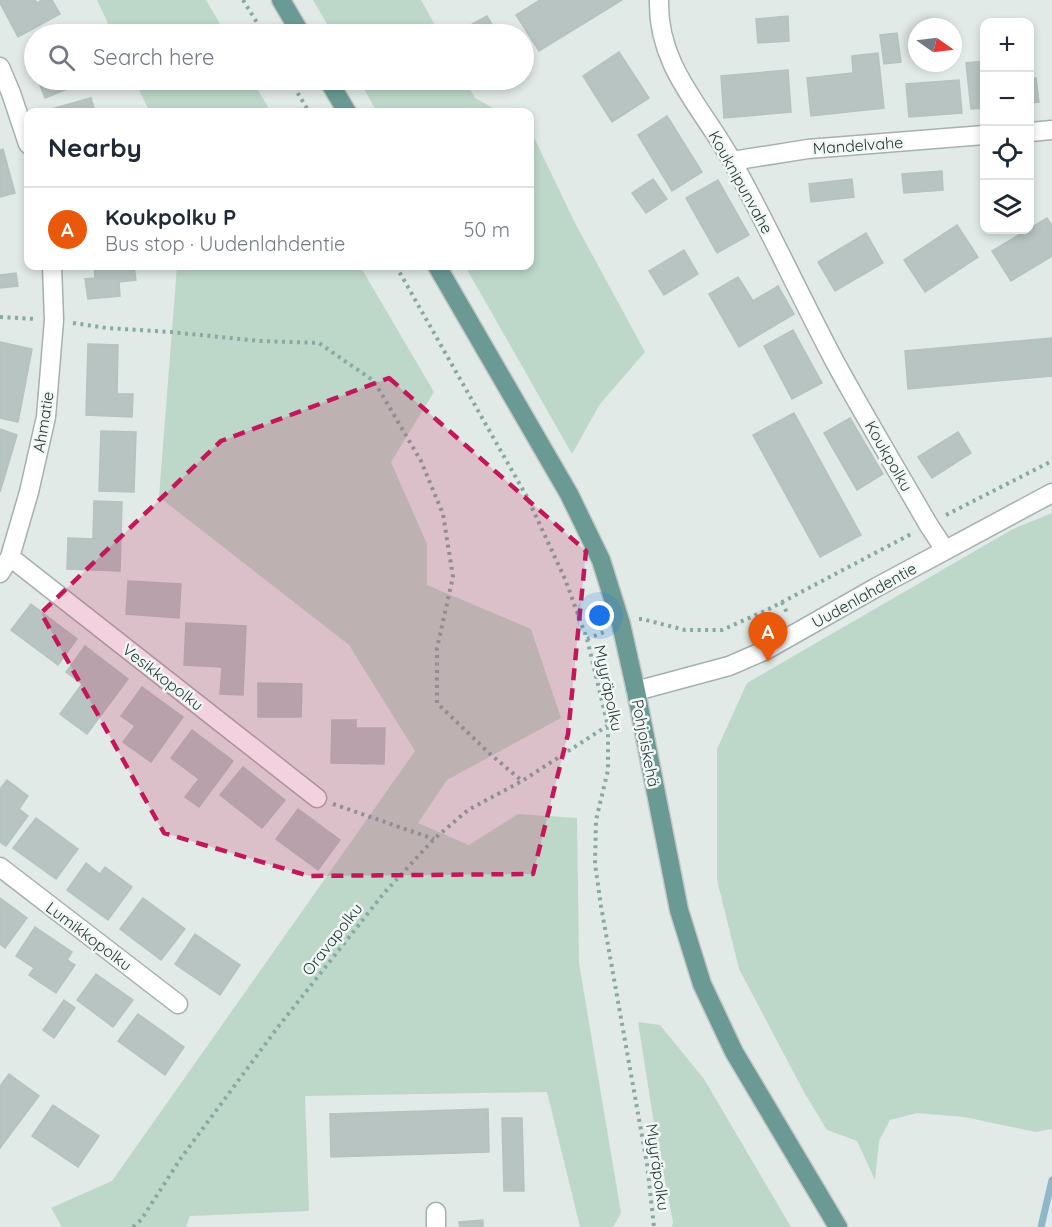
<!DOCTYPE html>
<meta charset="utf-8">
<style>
:root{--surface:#fff;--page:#f2f2f3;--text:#1f2937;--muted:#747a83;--line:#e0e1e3;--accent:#ea580c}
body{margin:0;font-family:Quicksand,sans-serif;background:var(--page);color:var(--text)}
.controls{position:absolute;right:18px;top:18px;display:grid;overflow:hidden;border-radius:12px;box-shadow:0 3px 9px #0003}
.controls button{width:54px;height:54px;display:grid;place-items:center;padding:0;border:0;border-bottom:2px solid var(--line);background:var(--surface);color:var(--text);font:30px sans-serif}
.compass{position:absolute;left:908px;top:18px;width:54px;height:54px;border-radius:50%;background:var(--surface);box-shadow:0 3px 9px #0003;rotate:104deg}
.you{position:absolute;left:600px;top:616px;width:21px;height:21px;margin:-15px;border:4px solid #fff;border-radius:50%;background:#1a73e8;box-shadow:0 0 0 9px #1a73e833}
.badge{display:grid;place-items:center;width:39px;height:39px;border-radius:50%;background:var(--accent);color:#fff;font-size:20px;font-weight:700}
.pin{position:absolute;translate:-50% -50px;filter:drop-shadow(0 2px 3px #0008)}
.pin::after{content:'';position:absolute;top:32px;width:21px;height:18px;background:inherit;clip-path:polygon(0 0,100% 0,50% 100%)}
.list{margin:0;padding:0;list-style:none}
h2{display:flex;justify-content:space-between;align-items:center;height:78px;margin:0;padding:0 24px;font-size:26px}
h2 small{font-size:20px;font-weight:400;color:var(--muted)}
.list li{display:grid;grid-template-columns:39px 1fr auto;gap:18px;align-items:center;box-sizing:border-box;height:84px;padding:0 24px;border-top:2px solid var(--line)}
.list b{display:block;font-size:22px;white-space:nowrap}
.list p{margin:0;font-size:20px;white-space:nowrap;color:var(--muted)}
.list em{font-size:20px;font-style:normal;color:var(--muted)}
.icon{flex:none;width:33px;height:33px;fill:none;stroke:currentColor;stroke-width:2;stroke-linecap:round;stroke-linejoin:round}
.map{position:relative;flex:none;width:1052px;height:1227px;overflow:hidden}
.search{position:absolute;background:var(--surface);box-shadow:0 3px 9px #0003;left:24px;top:24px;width:510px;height:66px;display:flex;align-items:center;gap:15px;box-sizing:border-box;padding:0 21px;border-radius:33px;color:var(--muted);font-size:22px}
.panel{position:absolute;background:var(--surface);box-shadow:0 3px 9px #0003;left:24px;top:108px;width:510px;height:162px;border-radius:12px}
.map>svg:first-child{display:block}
.green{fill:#bdd8c8}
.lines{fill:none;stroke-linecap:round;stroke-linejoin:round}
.stream{stroke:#90b7c8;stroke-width:7}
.building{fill:#b7c4c1;stroke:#b5c2bf;stroke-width:1.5}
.minor-casing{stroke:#a5b1ae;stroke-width:21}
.major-casing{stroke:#c2c7c7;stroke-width:21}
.path{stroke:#86a9a4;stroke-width:4;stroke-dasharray:3 4.5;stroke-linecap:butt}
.minor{stroke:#fff;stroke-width:18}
.major{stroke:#6b9a95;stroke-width:18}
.marked{fill:#c2185b;fill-opacity:0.2;stroke:#c2185b;stroke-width:4.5;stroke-dasharray:12 8;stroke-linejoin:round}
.labels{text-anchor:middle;stroke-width:5;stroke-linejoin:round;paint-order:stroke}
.street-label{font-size:16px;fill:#243836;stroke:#f1f7f5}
</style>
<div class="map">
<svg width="1052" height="1227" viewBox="0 0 1052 1227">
<rect width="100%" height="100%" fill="#e1eae7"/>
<!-- green -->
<path class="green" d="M97,0H206L226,34H113Z
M313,0H421L440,34H333Z
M134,80H252L271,112H150Z
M359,80H465L475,98L500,112H377Z
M530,129L575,223L645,352L600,404L572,454L465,266H530Z
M177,266H360L434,392L391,462L427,544V585L531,629L561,718L447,780L418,823L469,845L518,814L577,818L579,963L621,1213L613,1227H580L547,1092L305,1096L309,1211L190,1216L186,1227H62L51,1208L112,1181L415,751L349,645L159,497Z
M1052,513V1129L1036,1132L964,1117L917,1113L890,1120L879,1141L875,1180L857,1141L827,1130L805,1094L739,969L717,880V749L747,683L1013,529Z
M638,1022L660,1025L704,1079L791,1227H672L673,1222L654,1124Z"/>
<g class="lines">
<!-- stream -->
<path class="stream" d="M1041,1227L1052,1180"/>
</g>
<!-- building -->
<path class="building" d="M0,0H35L37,3L42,0H52L60,14L18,37L0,3Z
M540,0H622L539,51L516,15Z
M487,16L498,34H472L467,27Z
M788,16L789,41L758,43L756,19Z
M897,33L901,62L884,64L880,35Z
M619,52L649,98L612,122L583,76Z
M878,53L884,108L811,116L807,78L853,73L852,56Z
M984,61V108L971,109L966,63Z
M788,70L791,112L724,118L721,76Z
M1030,78H1036L1039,102L1030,103Z
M38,80H69L72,87L45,98Z
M959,80L962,113L909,117L906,84Z
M91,98L95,112H44V111Z
M667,116L702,172L672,191L638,135Z
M3,149L15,193L0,197V150Z
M942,171L943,190L904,193L902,174Z
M653,179L667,199L646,213L632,193Z
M852,179L854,197L811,202L809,184Z
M718,180L749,235L717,253L686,198Z
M1047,218L1052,226V256L1011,281L992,251Z
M957,225L978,257L925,292L904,260Z
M866,233L883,263L835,291L818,262Z
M684,250L698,274L664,295L649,271Z
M94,266H134L136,280L119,282L120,296L88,299L85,279L95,278Z
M16,273L18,286L0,288V275Z
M738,277L753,301L778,286L794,314L739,347L709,294Z
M793,330L822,383L792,399L764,346Z
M1052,338V376L908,389L905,351Z
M0,342L32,349L18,422L0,418Z
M88,344L118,345L117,394H133L132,417L86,415Z
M794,413L861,535L820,557L753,435Z
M850,418L883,474L857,490L824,433Z
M0,429L17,435L0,492Z
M101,431L136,432L134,492L99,491Z
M958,432L971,453L932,478L918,457Z
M94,501L122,502L120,571L67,569L68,538L93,539Z
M128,581L181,584L179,618L126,614Z
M31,604L77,639L58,665L11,630Z
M186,623L246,626L243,695L220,694L222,667L184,665Z
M85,646L128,679L87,734L60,714L82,684L66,672Z
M258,683L302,684L301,717H258Z
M142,687L183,717L151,762L123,742L135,726L121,716Z
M332,720H356V728H385L384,764L331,763Z
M192,730L233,761L199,807L185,797L199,779L171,758Z
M243,767L285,800L262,828L220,795Z
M7,780L28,796L19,809L28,816L6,846L0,842V789Z
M298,809L340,840L318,870L276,839Z
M36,818L78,849L56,879L13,848Z
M86,863L100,874L105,867L132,887L108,920L67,890Z
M0,898L27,918L5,948L0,944Z
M143,898L185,929L161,960L120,929Z
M35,927L72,952L67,960L75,965L56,993L29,975L34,968L16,956Z
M195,934L240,965L220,995L175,964Z
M96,974L133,1000L113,1027L77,1000Z
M64,1000L75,1008L54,1038L43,1030Z
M138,1014L184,1047L165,1075L118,1041Z
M9,1074L39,1096L0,1148V1086Z
M53,1105L99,1136L78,1167L32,1136Z
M488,1109L489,1152L331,1157L330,1114Z
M502,1118H522L524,1191H504Z
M483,1220V1227H460L459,1222Z"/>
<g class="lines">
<!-- minor casing -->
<g class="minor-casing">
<path id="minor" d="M659,0C657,67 704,109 733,163C769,228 800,296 835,362C865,417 897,470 928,524L945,550
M0,67L11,93L28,144
M1030,132L1052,130
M732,161L808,149L984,135
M10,557L317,798
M0,573L10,557L29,492L46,417L54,320L52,266
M636,691L729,666L766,650L877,587L1052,493
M0,867L178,1004
M436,1212V1227"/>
</g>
<!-- major casing -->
<g class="major-casing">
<path id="major" d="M281,0L301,34
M328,80L347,112
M437,266L569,494L601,560L621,624L636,691L679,910L702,984L734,1052L838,1227"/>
</g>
<!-- path -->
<path class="path" d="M243,0L264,34
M290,80L309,112
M396,266L527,497L565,579L587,639L608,726V770L596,820L595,864L601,906L647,1164L654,1227
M0,317L36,319
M73,323L107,328L171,332L260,341L319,343L374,381L421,461L443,514L453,577L437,648V703L489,753L522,781
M946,515L1052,461
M782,602L788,615
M639,619H642L685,630H722L767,610L913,533
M587,639L604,632
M333,804L434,839
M133,1227L141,1220L181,1158L278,1027L384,893L434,839L468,810L522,781L607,726"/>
<!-- minor -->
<use href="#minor" class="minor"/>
<!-- major -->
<use href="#major" class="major"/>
</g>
<!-- marked area -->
<path class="marked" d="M389,378L586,551L568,734L533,874L309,876L164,833L41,613L221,441Z"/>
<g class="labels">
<!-- street labels -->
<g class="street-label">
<text transform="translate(858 145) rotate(-4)" y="6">Mandelvahe</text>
<text transform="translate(741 182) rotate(61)" y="6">Kouknipunvahe</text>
<text transform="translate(43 422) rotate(-81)" y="6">Ahmatie</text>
<text transform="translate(889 456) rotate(60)" y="6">Koukpolku</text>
<text transform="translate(864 595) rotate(-29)" y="6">Uudenlahdentie</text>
<text transform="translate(163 677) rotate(38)" y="6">Vesikkopolku</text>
<text transform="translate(609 688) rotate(78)" y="6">Myyräpolku</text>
<text transform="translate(646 743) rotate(79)" y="6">Pohjoiskehä</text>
<text transform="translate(89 936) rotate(37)" y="6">Lumikkopolku</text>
<text transform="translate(332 939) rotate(-52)" y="6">Oravapolku</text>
<text transform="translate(658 1167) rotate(82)" y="6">Myyräpolku</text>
</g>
</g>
</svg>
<div class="controls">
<button>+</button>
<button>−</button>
<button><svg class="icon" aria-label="locate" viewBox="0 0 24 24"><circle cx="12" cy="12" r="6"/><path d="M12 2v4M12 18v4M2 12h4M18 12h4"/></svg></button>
<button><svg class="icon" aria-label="layers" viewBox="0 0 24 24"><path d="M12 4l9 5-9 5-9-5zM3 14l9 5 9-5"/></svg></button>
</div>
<svg class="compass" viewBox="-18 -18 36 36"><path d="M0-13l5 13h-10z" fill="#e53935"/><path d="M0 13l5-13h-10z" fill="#747a83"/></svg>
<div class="you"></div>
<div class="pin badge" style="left:768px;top:662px">A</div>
<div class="search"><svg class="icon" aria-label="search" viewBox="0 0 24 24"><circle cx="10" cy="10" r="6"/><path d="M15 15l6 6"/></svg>Search here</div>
<section class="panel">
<h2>Nearby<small></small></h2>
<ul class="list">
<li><span class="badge">A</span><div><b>Koukpolku P</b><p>Bus stop · Uudenlahdentie</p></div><em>50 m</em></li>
</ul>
</section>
</div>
